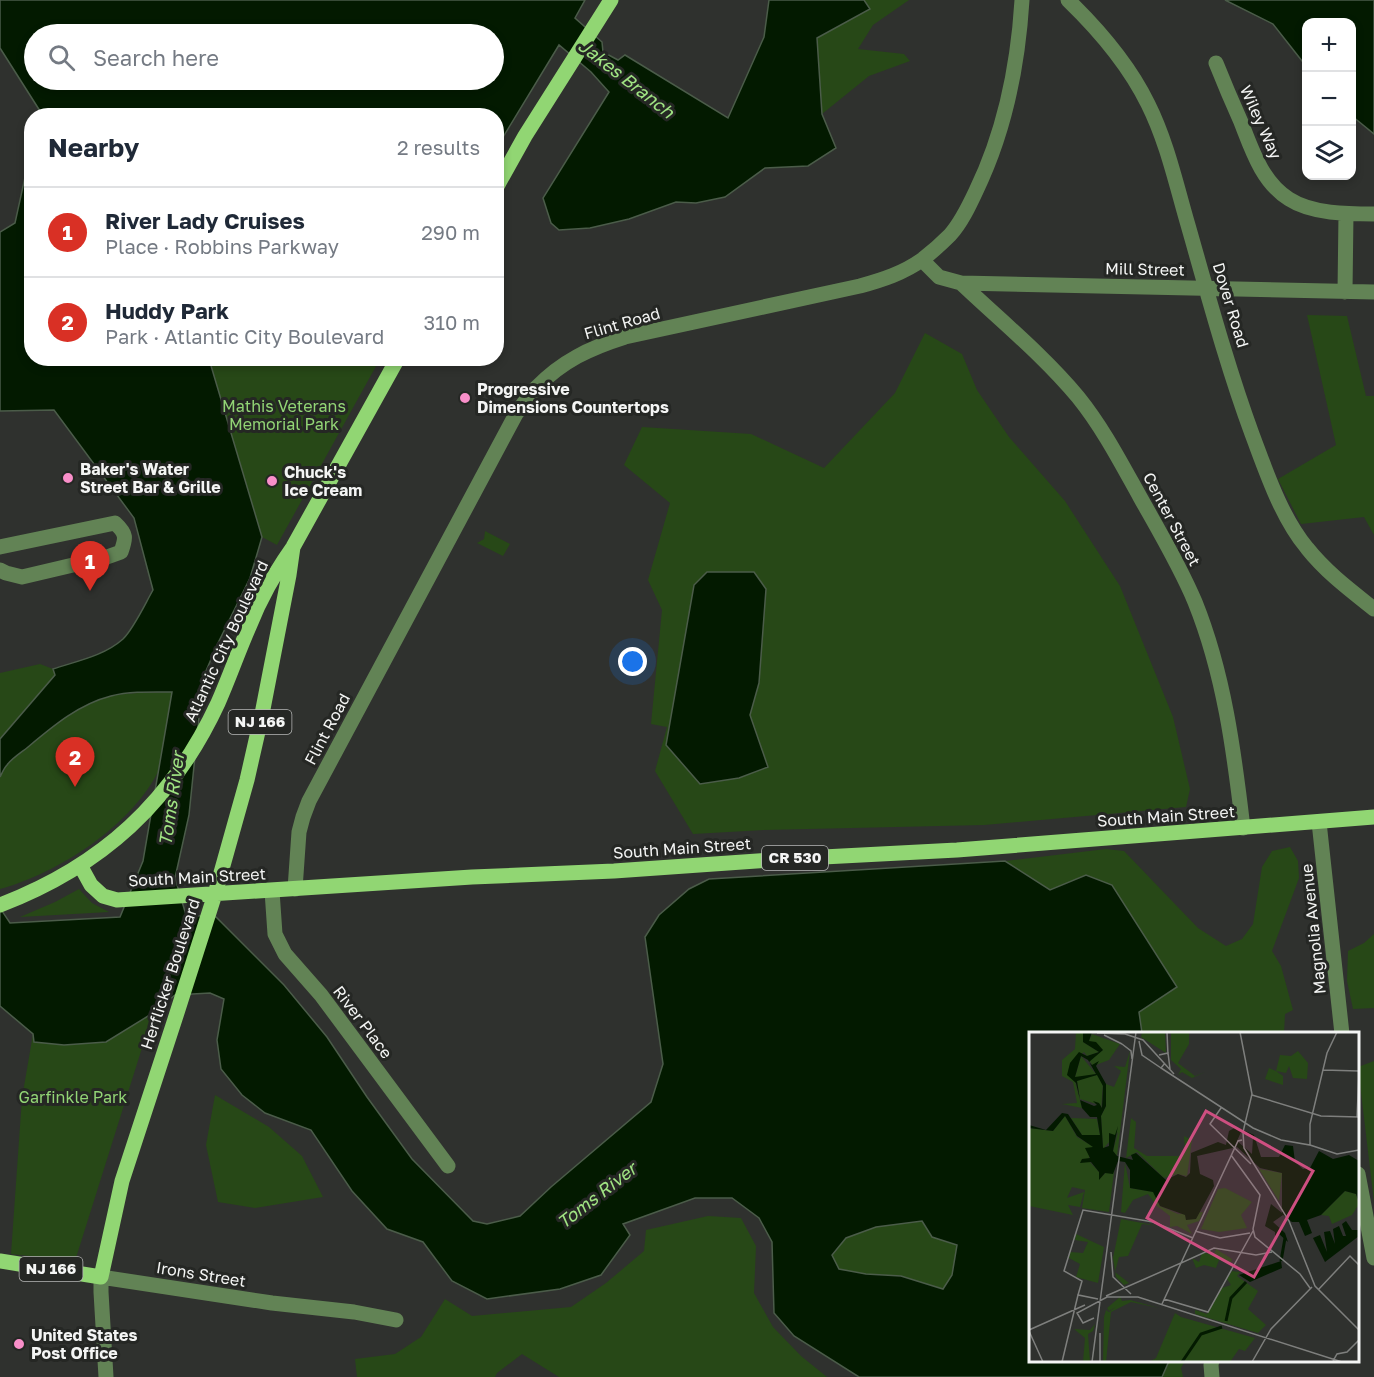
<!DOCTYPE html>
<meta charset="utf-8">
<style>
:root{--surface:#fff;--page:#f6f6f7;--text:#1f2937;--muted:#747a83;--line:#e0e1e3;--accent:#d93025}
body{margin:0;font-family:"Golos Text",sans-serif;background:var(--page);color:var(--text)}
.controls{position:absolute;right:18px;top:18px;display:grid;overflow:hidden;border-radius:12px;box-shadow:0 3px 9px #0003}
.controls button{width:54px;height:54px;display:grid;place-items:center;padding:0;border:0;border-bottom:2px solid var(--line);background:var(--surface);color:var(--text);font:30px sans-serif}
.you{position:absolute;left:633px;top:662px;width:21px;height:21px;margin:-15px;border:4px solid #fff;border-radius:50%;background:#1a73e8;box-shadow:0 0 0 9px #1a73e833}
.badge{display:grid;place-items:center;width:39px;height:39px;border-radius:50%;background:var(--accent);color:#fff;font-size:20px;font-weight:700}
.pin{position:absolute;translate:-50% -50px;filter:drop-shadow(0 2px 3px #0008)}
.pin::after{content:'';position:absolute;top:32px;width:21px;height:18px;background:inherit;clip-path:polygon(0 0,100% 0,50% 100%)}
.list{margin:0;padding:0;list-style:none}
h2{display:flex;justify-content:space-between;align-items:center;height:78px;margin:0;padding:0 24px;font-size:26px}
h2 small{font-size:20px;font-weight:400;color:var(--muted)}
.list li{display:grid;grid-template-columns:39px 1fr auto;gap:18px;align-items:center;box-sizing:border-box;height:90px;padding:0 24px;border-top:2px solid var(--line)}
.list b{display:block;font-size:22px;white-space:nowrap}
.list p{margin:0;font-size:20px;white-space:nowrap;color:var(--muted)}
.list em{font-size:20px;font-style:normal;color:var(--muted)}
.icon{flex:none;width:33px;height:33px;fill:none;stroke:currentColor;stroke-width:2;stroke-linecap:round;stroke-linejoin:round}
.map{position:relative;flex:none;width:1374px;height:1377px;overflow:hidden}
.search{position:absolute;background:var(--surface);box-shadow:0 3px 9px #0003;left:24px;top:24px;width:480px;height:66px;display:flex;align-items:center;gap:15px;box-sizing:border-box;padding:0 21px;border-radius:33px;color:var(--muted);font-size:22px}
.panel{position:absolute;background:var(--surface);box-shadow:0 3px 9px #0003;left:24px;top:108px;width:480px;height:258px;border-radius:24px}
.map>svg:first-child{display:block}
.green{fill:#274817;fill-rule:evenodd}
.water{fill:#031a00;stroke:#4b5c49;stroke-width:1.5;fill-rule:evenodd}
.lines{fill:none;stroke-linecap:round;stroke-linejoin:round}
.minor{stroke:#628355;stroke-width:15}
.major{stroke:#91d673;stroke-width:15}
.poi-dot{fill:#f98fc9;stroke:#252724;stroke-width:2}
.labels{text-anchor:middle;stroke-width:6;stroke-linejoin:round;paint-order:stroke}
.shield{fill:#252724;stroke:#b6b7b6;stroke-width:1.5}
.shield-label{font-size:15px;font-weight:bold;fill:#f4f5f4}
.street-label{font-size:16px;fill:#f4f5f4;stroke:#252724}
.poi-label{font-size:16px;font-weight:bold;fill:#f4f5f4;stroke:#252724;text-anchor:start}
.park-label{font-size:16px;fill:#92d575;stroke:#252724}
.water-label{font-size:18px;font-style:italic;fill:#a0e483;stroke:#252724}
.inset-river{fill:none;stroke:#031a00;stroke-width:3}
.inset-road{fill:none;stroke:#7e7f7d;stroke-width:1.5}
.view{fill:#ce4f81;fill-opacity:0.15;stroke:#ce4f81;stroke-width:3}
.inset-edge{fill:none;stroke:#f4f5f4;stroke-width:3}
</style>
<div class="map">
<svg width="1374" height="1377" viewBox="0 0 1374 1377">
<rect width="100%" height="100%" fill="#2f312e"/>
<!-- green -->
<path class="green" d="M864,0H909L873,25L858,49L904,54L910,61L869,76L822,114L817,38L869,9Z
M1307,315L1347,316L1366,396H1374V535L1364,517L1301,524L1278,479L1336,445Z
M925,333L962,354L977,390L1009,437L1065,501L1120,586L1173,717L1190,789L1186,807L984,825L764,830L693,834L655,771L667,727L651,724L662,610L648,580L670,503L624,465L642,427L751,434L824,468L895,393ZM766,589L759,683L750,715Z
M209,359H380L277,545L262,537Z
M485,531L510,544L503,556L477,543L484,539Z
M40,664L53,669L56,675L0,739V673Z
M172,692L160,768C133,825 59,873 0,889V777L7,764L49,730L65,718L83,707L101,699L113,695L138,693Z
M1290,847L1298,861L1299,878L1272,951L1281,966L1293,1010L1285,1014L1284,1033H1142L1139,1013L1086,875L1050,890L1005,861L1106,849L1124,851L1198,928L1226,946L1242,939L1253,924L1262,867L1272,851Z
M79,889L92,903L109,912L20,917L55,902Z
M1374,934V1008L1353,1009L1347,981L1348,951L1364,943Z
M153,1013L75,1261L11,1254L22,1098L33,1034L47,1043L64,1045L106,1042Z
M1374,1061V1202L1358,1067Z
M215,1095L269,1127L302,1156L323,1197L255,1208L218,1202L206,1145Z
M708,1216L741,1218L756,1246L754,1293L773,1327L801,1356L827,1377H559L522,1354L497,1373L495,1377H357L355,1359L395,1354L421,1337L445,1299L472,1316L571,1307L606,1283L644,1251L646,1230Z
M922,1221L932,1237L957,1245L952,1275L943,1289L901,1276L866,1274L838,1269L832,1255L846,1238L876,1227Z
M1169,1361H1185L1181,1368L1183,1377H1162Z"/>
<!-- water -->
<path class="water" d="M0,0H585L575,18L602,42L603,52L618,60L625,55L728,118L764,37L769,0H864L870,9L817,38L822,114L836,148L808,166L765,168L725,197L696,203L676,202L629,219L590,228L559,230L551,223L543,198L609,92L591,72L559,45L497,147L496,116L39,115L40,111L0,48ZM34,34H494V80H34Z
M1225,0H1374V134L1352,116V22H1306V66L1273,24Z
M31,150L32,358L209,359L262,537L250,578L218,643L203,678L189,815L175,878L186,915L216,917L284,985L327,1037L367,1097L412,1159L473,1221L487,1224L520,1216L551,1187L651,1102L663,1064L645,937L659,915L689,889L709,879L1005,861L1050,890L1086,875L1112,885L1177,987L1139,1012L1142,1033L1030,1034V1360L1169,1361L1162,1377H859L794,1336L774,1313L772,1242L759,1218L732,1198H695L623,1224L630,1235L601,1275L560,1289L487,1299L452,1281L423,1242L387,1229L352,1191L311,1130L265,1113L242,1095L221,1069L217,1040L224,999L210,993L175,995L153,1013L106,1042L64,1045L34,1042L33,1034L0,1006V908L10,923L120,917L143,861L172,692C152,692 131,691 111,696C79,704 53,726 28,747C22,752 12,758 7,765C4,768 2,773 0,777V739L55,675L53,669C77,661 104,656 123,639C134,628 145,604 153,590L134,518L54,410L0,411V232L15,223ZM922,1221L932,1237L957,1245L952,1275L943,1289L901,1276L866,1274L839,1269L832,1255L846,1238L876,1227Z
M707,572H754L766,589L759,683L750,715L768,767L739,778L700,784L666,745L694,585Z"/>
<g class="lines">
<!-- minor -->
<path class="minor" d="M1068,0C1099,30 1129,65 1148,104C1167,142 1176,184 1188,225C1208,295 1227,366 1252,434C1266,471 1281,517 1307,548C1326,572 1350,590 1374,609
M1216,63C1224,83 1232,102 1241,122C1252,150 1262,182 1289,199C1312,214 1348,214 1374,214
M922,260L939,277L961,283L1374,292
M961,283C1000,320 1043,355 1078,397C1103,428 1121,463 1140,497C1159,531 1180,566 1195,602C1224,674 1234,751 1243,828
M1345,292L1346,214
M0,547L115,523C127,534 126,538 121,552L107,557L22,577L6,573L0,570
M1319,822L1342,1034
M295,889L299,832L303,817L309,801L516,414C523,405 528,395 536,388C562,361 590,348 625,337L860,286C882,280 904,273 923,259C932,252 942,243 950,235C961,223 969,206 976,191C1005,131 1018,66 1022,0
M272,891L275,934L285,954L321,995L448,1166
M1358,1174L1374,1258
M1212,1360L1211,1365L1212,1377
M106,1377L101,1292V1277L272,1303L354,1312L396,1320"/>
<!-- major -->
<path class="major" d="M496,188L525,136L611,0
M80,865L91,885L103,896L117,900L472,877L614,871L785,859L957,850L1374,817
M0,905C102,866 172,802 218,703C229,678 238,652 249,627C260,599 276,571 293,547L398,358
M0,1261L101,1277L122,1181L175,1019L215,894L247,780L262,714L289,575L293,547"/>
</g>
<!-- markers -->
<g class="poi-dot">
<circle cx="465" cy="398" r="6"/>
<circle cx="68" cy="478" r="6"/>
<circle cx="272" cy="481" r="6"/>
<circle cx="19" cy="1344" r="6"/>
</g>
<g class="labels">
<!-- shield labels -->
<g class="shield">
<rect x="228.5" y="710" width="63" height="24" rx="4.5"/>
<rect x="762" y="846" width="66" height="24" rx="4.5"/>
<rect x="19.5" y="1257" width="63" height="24" rx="4.5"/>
</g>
<g class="shield-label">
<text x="260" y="727">NJ 166</text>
<text x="795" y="863">CR 530</text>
<text x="51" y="1274">NJ 166</text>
</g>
<!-- street labels -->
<g class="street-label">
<text transform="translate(1261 122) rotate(66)" y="6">Wiley Way</text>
<text transform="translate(1145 269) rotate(1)" y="6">Mill Street</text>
<text transform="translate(1231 305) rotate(73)" y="6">Dover Road</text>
<text transform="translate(622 323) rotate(-16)" y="6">Flint Road</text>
<text transform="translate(1172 519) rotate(62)" y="6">Center Street</text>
<text transform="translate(226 641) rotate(-65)" y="6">Atlantic City Boulevard</text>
<text transform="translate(327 729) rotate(-62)" y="6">Flint Road</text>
<text transform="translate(1166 816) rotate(-4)" y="6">South Main Street</text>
<text transform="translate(682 848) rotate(-4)" y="6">South Main Street</text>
<text transform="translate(197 877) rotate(-3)" y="6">South Main Street</text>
<text transform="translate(1313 929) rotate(-96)" y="6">Magnolia Avenue</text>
<text transform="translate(170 974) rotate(-72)" y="6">Herflicker Boulevard</text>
<text transform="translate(363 1022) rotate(53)" y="6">River Place</text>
<text transform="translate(201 1274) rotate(9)" y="6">Irons Street</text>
</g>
<!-- poi labels -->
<g class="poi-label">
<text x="477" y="395">Progressive<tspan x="477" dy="18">Dimensions Countertops</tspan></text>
<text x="80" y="475">Baker's Water<tspan x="80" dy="18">Street Bar &amp; Grille</tspan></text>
<text x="284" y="478">Chuck's<tspan x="284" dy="18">Ice Cream</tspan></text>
<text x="31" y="1341">United States<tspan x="31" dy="18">Post Office</tspan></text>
</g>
<!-- park labels -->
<g class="park-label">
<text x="284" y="412">Mathis Veterans<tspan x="284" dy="18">Memorial Park</tspan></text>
<text x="73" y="1103">Garfinkle Park</text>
</g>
<!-- water labels -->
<g class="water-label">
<text transform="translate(626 79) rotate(38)" y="6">Jakes Branch</text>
<text transform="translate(172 799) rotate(-82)" y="6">Toms River</text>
<text transform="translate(597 1196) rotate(-38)" y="6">Toms River</text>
</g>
</g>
<!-- overview -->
<g transform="translate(1029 1032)">
<rect width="330" height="330" fill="#2f312e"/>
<path d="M47,0H55L54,10L70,20L58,24L55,20L41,31L53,76L33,72L48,71L44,50L33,44V28L46,17ZM113,0H136L137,21L112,5ZM142,0H160V12L149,31L166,44L176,40L163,46L153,40L149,43L152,37L142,28ZM63,2L91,12L80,28L64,34L60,28L74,18L60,9ZM101,19L88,124L84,119L89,100L74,117L72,84L77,74V52L85,55L92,39L85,34L96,35ZM269,19L279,31L278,47L264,46L260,34L257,41L247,39L254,44V53L236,47L240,36L247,39L251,23L262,24ZM52,24L67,42L60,44L68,43L74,52L72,79L71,73L51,67L48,49L58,45H46ZM36,84L48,105L65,115L59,128L70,140V147L86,132L80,180L53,176L56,158L43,155L38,166L55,160L51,175L39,173L44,183L0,174V96L24,99ZM42,86L68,87L71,103H53ZM102,86L107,90L105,116L118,124H151L156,121L155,104L163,108L158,144L148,142L135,146L108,120L97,126ZM96,131L101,156L125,160L131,174L149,182L174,180L170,189L158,193L163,202L148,194L141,195V184L128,174L119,162L104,168L96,181L92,180ZM230,137L253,141L250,169ZM196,156L223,170L212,183L218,196L190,200L172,197L189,157ZM316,159L327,162L330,172L323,183L303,192L300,184L292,183ZM92,187L129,194L113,192L99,224L90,225L86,240L100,251L95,253L87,245L84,226ZM47,202L75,215L69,251L47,245L51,232L40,226L41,220L54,221L59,210L46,208ZM187,217L203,227L202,230L190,228L187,236L175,233L167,236L163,226L170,230L173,221L185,222ZM203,239L211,240L208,244L229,259L219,277L237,293L229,301L166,282V278L178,282L193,256L202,253L198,247ZM91,265L93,269L101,268L130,276L102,270L82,280L77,330H74L75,285L77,278L80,280L87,275L80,279L78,276ZM146,281L152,285L226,306L216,319L210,317L201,330H120L127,326ZM66,292L64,299L59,302L61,330H54L56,306L45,297L61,298Z" fill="#274817"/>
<path d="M59,0H63L60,9L67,10L74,18L60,30L63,33L70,29L67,34L77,52V74L72,84L74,116L80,114V101L86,103L89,94L84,119L88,124L104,128L102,123L107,121L137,148L149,142L157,145L161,141L162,121L189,110L197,113L200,99L207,95L225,103L232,125H250L256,113L264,114L266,130L274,137L281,136L290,119L304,127L320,123L330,129V171L327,162L316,159L292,183L278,188L283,201L276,204L270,190H263L254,183L244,190L256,201L259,210L250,202L246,206V200L236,194L242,172L253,181V141L231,136L208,115L168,124L171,142L184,148L185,154L167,187L157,188L156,183L131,174L124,160L101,156V138L96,130L89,129L84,142L76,141L70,148V140L62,130L51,131L53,127L61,126L56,116L64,115L48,104L36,84L24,99L0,96V93L17,98L33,81L39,82L53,103H71L68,85H61L53,76L47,51L38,43L41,31L50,20L58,24L70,20L54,10V1ZM52,24L59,28L67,42L46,45ZM68,43L74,54L73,76L70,71L64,69L68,73L65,74L51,68L48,49ZM212,100L224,106L223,122L208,109ZM317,189L323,198H330V204L296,230L284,206L291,203L298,220L295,200L301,199L306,212L304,197L310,194L314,204H317L313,192ZM252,229L253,236L221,250L210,243Z" fill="#031a00" fill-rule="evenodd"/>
<path class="inset-river" d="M252,229L256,206M197,289L202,266L217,250M153,330L172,302L193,295"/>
<path class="inset-road" d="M138,0L139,23M211,0L223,62L214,100L215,116L260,189L286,254L330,298M68,1L96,2L114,8L145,42M75,3L93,12M110,9L113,23L132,36M93,12L102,19L103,27M130,23L139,21L141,37M136,31L132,36L224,96L252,108L281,113V92L298,21L308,0M294,38L330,39M223,63L292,84L330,85M192,76L181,92L222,132M328,85L330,41M281,113L308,122L330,118M202,123L231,163L224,197L226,205L271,242L281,256M166,199L191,206L221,201M82,220L84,245L102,262M289,258L321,224L330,233M49,263L53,249L35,239L54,178L124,190L164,206M77,264L152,231L209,109L213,108M135,267L179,280L224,199M133,272L152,231L185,216L227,223L243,220M65,286L54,291L48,281L78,265H109L313,330M0,298L56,273M0,299L14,330M304,329L308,322L318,320L330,308M33,330L49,263L69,267M63,330L107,0M71,330V301M223,330L242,297L283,255"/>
<path class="view" d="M177,79L284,139L225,245L118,186Z"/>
<rect width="330" height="330" class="inset-edge"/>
</g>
</svg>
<div class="controls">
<button>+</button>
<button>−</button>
<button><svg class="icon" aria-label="layers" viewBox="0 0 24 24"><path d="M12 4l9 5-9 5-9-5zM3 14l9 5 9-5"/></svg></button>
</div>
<div class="you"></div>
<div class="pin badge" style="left:90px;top:591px">1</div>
<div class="pin badge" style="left:75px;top:787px">2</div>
<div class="search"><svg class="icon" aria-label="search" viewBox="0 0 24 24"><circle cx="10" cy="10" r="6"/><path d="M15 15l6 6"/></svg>Search here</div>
<section class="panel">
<h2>Nearby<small>2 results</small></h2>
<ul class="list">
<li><span class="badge">1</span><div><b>River Lady Cruises</b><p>Place · Robbins Parkway</p></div><em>290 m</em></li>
<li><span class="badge">2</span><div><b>Huddy Park</b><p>Park · Atlantic City Boulevard</p></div><em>310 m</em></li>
</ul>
</section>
</div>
